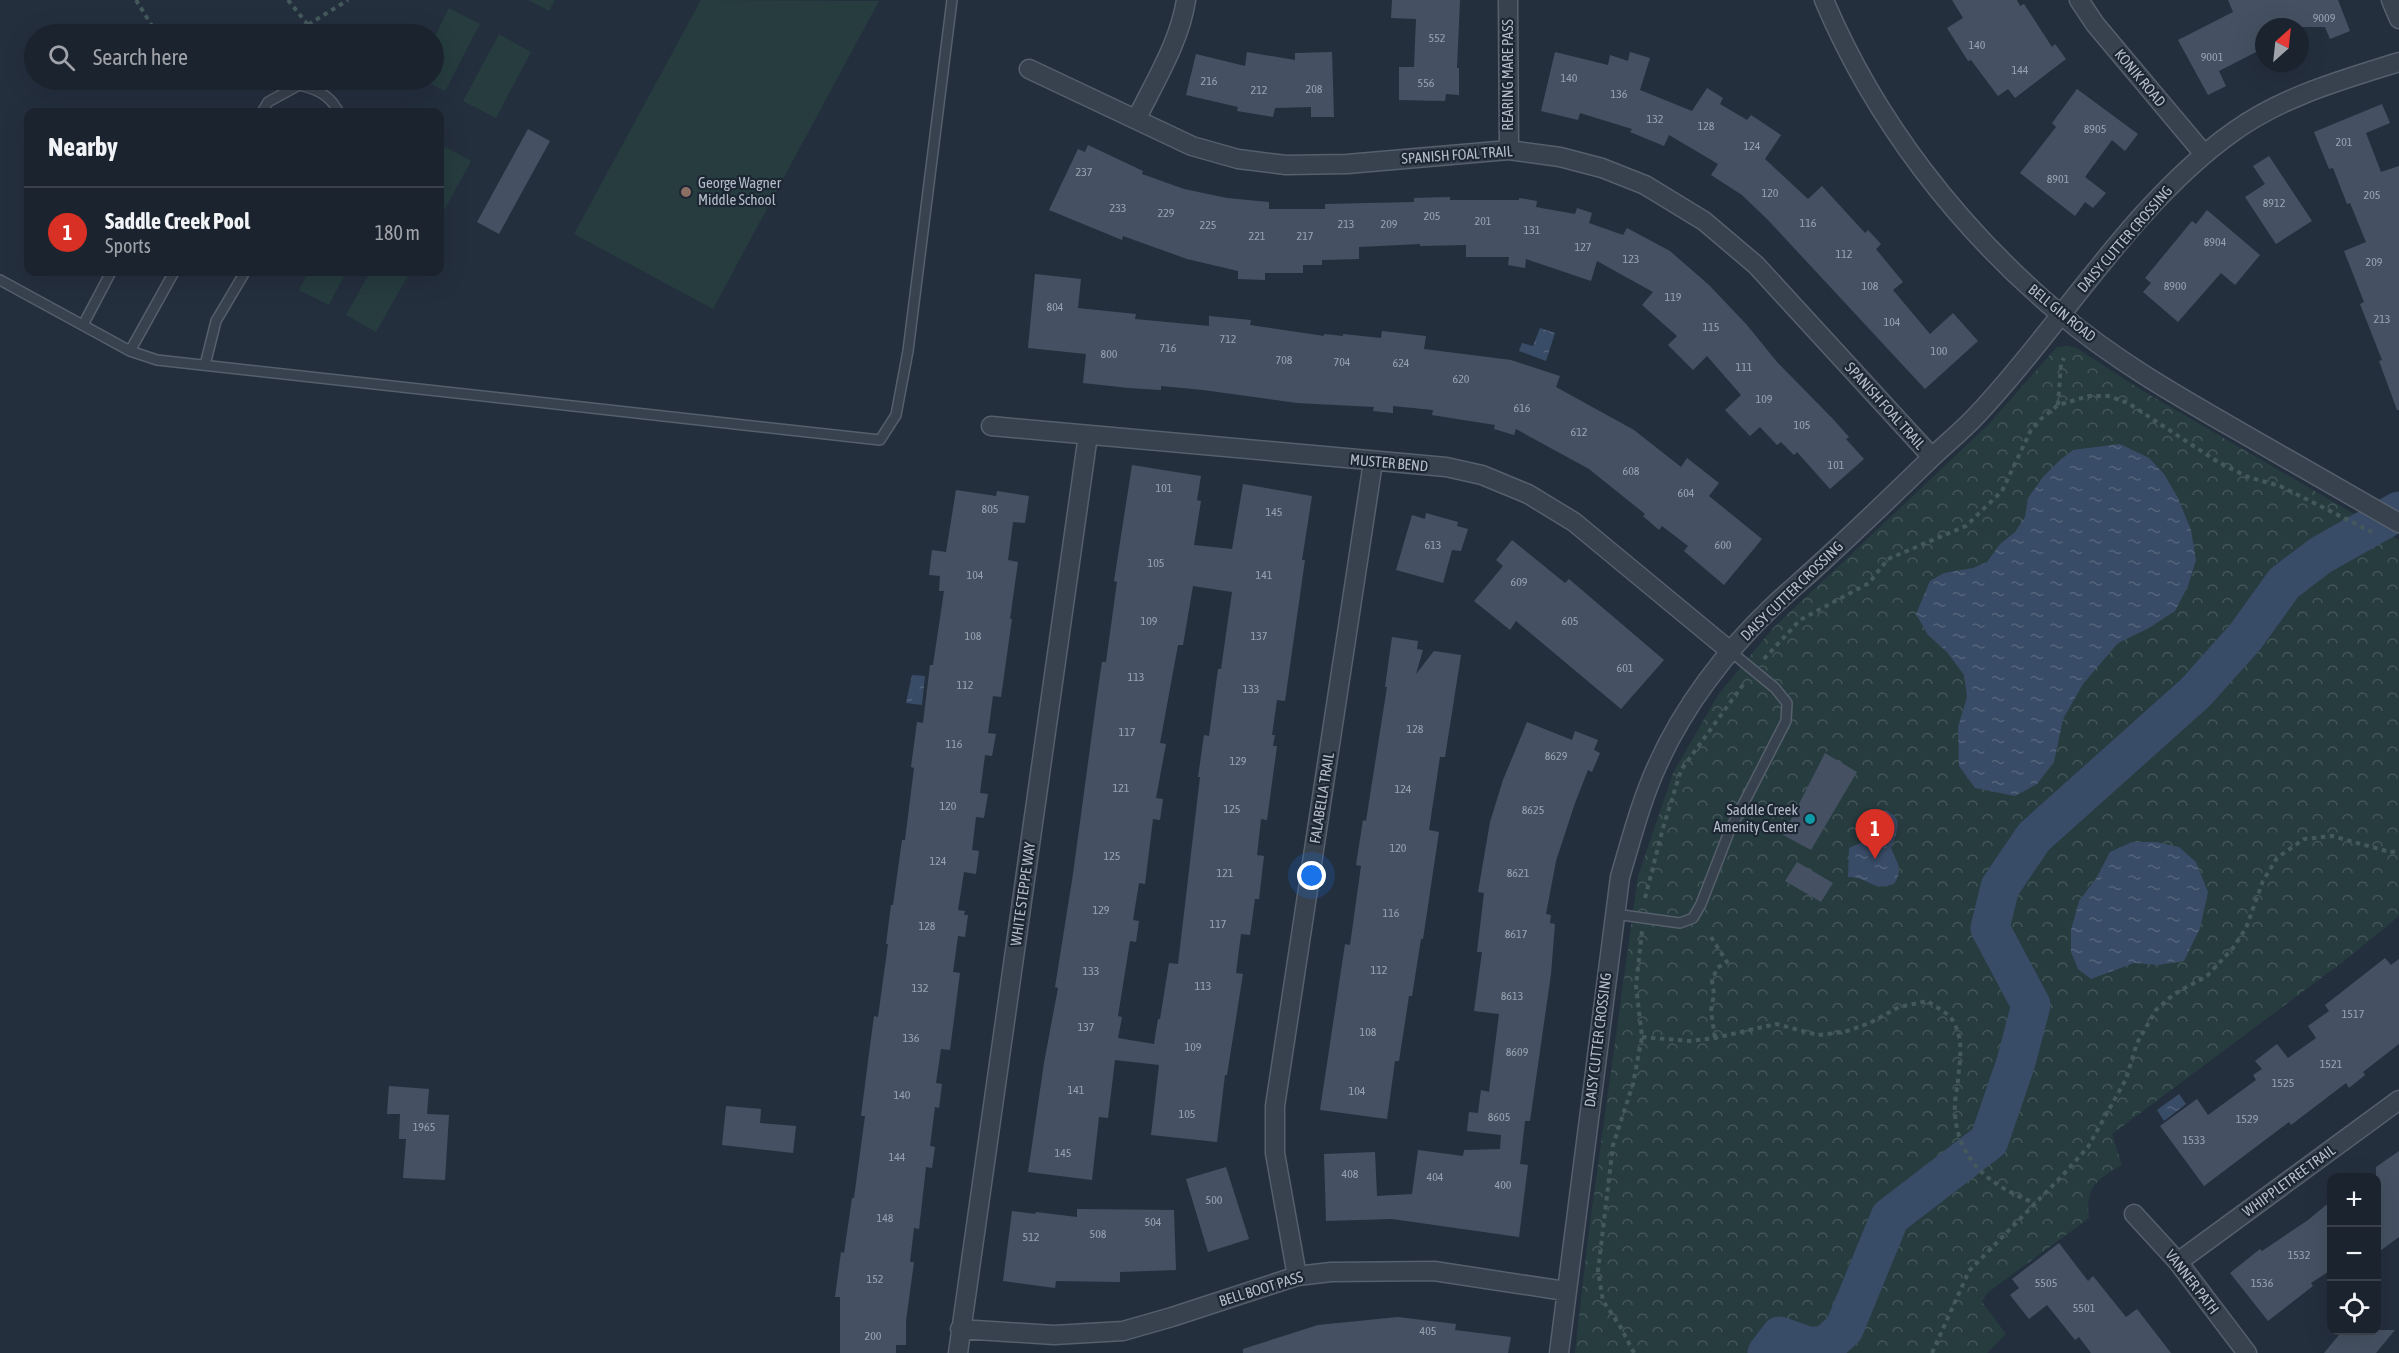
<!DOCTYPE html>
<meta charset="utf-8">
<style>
:root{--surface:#1b232e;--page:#282f3a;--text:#f1f3f6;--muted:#a0a4aa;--line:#39404a;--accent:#d93025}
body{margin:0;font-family:"Asap Condensed",sans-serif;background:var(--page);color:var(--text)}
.controls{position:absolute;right:18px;bottom:18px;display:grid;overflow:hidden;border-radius:12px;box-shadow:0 6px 24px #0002}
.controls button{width:54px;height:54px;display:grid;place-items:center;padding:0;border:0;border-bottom:2px solid var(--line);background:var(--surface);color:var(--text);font:30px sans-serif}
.compass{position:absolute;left:2255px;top:18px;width:54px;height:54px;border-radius:50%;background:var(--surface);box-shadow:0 6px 24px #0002;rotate:27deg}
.you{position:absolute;left:1312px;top:876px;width:21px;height:21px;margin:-15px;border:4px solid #fff;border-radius:50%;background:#1a73e8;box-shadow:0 0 0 9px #1a73e833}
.badge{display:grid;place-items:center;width:39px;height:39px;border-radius:50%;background:var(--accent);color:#fff;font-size:20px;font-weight:700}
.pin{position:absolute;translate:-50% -50px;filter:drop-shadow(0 2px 3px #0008)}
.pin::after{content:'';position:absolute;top:32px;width:21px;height:18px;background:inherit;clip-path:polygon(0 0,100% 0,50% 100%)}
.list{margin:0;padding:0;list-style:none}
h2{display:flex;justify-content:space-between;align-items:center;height:78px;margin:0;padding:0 24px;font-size:26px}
h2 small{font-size:20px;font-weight:400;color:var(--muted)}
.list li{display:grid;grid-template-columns:39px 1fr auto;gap:18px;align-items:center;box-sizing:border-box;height:90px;padding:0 24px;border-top:2px solid var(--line)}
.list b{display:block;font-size:22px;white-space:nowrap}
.list p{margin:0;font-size:20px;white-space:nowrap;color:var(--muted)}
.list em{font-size:20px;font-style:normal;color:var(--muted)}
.icon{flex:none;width:33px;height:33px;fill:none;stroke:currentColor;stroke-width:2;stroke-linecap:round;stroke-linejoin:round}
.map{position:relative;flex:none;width:2399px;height:1353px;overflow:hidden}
.search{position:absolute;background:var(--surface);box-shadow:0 6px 24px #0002;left:24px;top:24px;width:420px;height:66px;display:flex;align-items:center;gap:15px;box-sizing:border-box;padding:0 21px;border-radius:33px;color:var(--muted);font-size:22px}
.panel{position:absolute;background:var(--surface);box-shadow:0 6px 24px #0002;left:24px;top:108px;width:420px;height:168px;border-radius:12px}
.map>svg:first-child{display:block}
.green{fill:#263c3f}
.park{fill:url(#park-crowns)}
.water{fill:url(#water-ripples)}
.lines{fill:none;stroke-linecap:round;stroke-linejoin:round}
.river{stroke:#394c67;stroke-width:39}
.building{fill:#455162;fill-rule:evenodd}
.service-casing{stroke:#565f6c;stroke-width:12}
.minor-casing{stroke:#565f6c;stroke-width:21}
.path{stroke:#44595c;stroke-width:4;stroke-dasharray:4.5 4.5;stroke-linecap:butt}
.service{stroke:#38414e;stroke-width:9}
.minor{stroke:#38414e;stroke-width:18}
.education-dot{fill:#8d6e63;stroke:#1d2633;stroke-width:2}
.culture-dot{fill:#0f9aa8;stroke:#1d2633;stroke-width:2}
.labels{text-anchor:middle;stroke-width:4.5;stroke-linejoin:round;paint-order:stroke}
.number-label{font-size:12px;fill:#98a1af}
.street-label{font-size:15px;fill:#b4bcc9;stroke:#1d2633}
.poi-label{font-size:15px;fill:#b4bcc9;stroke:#1d2633;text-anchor:start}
</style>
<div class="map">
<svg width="2399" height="1353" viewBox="0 0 2399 1353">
<defs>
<pattern id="park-crowns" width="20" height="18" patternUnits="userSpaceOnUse" patternTransform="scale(1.5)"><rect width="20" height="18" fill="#263c3f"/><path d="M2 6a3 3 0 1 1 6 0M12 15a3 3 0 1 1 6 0" fill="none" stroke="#435659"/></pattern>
<pattern id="water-ripples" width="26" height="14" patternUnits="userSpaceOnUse" patternTransform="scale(1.5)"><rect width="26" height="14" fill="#394c67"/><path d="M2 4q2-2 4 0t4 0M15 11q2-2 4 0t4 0" fill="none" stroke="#53647b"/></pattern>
</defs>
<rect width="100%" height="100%" fill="#242f3e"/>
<!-- green -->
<path class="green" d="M528,0H555L549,11Z
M701,0L879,1L713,309L574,234Z
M449,8L480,24L445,91L423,80H434V38Z
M499,34L531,52L496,118L463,101Z
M440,144L471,161L440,218Z
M308,272H346L329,305L299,290Z
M370,272H410L376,332L346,315Z"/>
<!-- park -->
<path class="park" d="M2066,346L2075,347L2143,391L2399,540V916L2344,961L2112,1134L2122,1165C2097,1179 2085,1187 2089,1218L1987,1293L1982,1302L2006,1334L1987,1353H1575L1589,1230L1638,876L1673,773L1718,695L1773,628L1988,425L2057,347Z"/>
<!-- water -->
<path class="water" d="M1540,328L1555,333L1546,361L1519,351L1522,343L1533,346Z
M2120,444L2149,458L2164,474L2178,498L2191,530L2196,560L2188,586L2175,611L2149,628L2118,643L2083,684L2063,719L2054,762L2037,784L2015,796L1975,788L1959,766L1958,727L1967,697L1964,675L1947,652L1928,635L1916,614L1930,581L1944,573L1973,568L1987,562L2000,544L2015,532L2025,517L2028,498L2043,477L2059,461L2073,450Z
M912,675L925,676L922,705L906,703Z
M1885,810C1905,818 1897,832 1891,848C1897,864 1904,868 1894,884C1871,892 1870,877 1848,877L1849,848L1869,839C1875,827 1871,815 1885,810Z
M2132,842H2156L2179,847L2196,862L2208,892L2200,928L2184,961L2159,965L2134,963L2091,979L2078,969L2071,952V930L2079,901L2097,877L2110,852Z
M2179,1094L2186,1104L2164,1121L2157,1110Z"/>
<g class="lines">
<!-- river -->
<path class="river" d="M1767,1353L1780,1336L1808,1346H1825L1844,1329L1890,1217L1989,1141L2016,1062L2031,1005L1990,928L2000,887L2034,837L2196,692L2246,636L2284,583L2321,555L2399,511"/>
</g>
<!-- building -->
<path class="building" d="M1392,0H1460L1457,68H1459V95L1446,94L1445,101L1399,100V67H1414L1416,19L1391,18Z
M1952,0H2017L2020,6L2024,4L2052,47L2055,44L2066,59L2015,98L2008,89L1998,96L1971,60L1968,61L1947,28L1963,18Z
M2228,0H2338L2350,31L2330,39L2325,27H2264V48L2219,71L2226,86L2208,95L2178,40L2233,12Z
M1247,52L1295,60V53L1332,52L1334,117H1311V107L1275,108L1273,117L1237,111L1238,107L1186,95L1196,54L1245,66Z
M1555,52L1608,65L1610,55L1628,61L1630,52L1650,58L1640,90L1692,111L1707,88L1723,98L1720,104L1747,120L1751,115L1781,135L1765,159L1808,199L1822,186L1865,233L1868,230L1881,244L1876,249L1903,282L1893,290L1930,334L1953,313L1978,341L1925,389L1768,220L1742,195L1711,175L1718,164L1669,135L1664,146L1630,132L1632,129L1580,113L1578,120L1541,111Z
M2077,89L2138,134L2125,151L2112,140L2085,177L2106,193L2093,208L2085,202L2075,216L2020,173L2056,127L2052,123Z
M2382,104L2390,123L2366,133L2381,172L2399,166V410H2397L2379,361L2382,360L2360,304L2364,302L2344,251L2366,242L2350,203L2347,204L2333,168L2329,169L2314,132Z
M528,129L550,141L499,234L477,222Z
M1088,145L1143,171L1142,174L1184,189L1227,198L1269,202V209H1325V204L1414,202V198L1450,197V200H1519V198L1537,201L1536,207L1575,214L1577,208L1592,213L1589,223L1623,235L1627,228L1670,251L1709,285L1747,325L1777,362L1833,419L1849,437L1846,439L1864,459L1830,489L1797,452L1794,455L1781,442L1777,445L1760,427L1750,436L1725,410L1741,395L1707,356L1693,370L1668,345L1677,336L1642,305L1653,292L1597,261L1591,281L1526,259L1525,268L1508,265L1509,257H1466V245L1420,246V244L1359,247V259L1322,260V265H1303V273H1265V280L1238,279V271L1187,259L1123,236L1122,240L1049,210L1078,149L1085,152Z
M2269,156L2312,221L2276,244L2245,197L2265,184L2253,166Z
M2207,210L2260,255L2235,285L2221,273L2178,322L2143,292L2151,283L2145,278L2192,221L2196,224Z
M1035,274L1081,279L1078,308L1136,314L1135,319L1209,326V316L1251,320L1250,325L1324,336V334L1343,336V334L1381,338L1382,331L1426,336L1424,349L1511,360L1560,376L1556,387L1634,430L1681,467L1687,458L1719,483L1709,496L1762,539L1724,585L1684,551L1688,546L1662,526L1659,530L1643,516L1645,514L1589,469L1516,429L1514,435L1494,429L1495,425L1432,415L1433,410L1393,406V413L1373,411L1374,407L1297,403L1203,390L1161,386V390L1129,388L1083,383L1086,354L1028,348Z
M1132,465L1201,476L1197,500L1201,501L1194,545L1232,549L1243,484L1312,496L1302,560H1305L1285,701L1277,700L1272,735H1275L1273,746H1277L1267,820L1261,819L1257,855L1264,856L1259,899H1255L1250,935L1241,934L1236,973L1243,974L1227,1075H1225L1217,1142L1151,1135L1159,1065L1115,1060L1108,1118L1099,1117L1092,1180L1028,1172L1044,1063L1058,988L1055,987L1073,874L1097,696L1102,662H1106L1117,582L1114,581ZM1193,586L1232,592L1221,669H1218L1209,736L1204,735L1198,777H1200L1178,964L1169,963L1160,1019H1158L1154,1044L1118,1038L1122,1017L1118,1016L1130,941L1136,942L1139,921L1133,920L1139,883L1145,884L1153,819L1160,820L1163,799L1156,798L1166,744L1160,743L1178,645H1183Z
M956,490L996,496L997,491L1029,496L1025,523L1013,522L1008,560L1018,562L1010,619H1012L1001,697L993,696L988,733L996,734L992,756L985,755L980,793L988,794L984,818L976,817L972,850L979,851L976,874L964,872L958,910L965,911L964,915H968L965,937L958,936L953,972L960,973L950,1050L941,1049L936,1083L942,1084L939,1108L935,1107L930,1146L935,1147L932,1168L926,1167L919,1229L914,1228L910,1262H914L906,1321V1345H896V1353H840V1297H835L841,1252L844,1253L852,1198H854L865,1116H861L868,1061L874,1016L878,1017L888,944H886L891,905H893L902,840H905L914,768L911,767L917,722L923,723L930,665H933L944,591H939L940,576L929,575L932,550L946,552Z
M1426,513L1458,522L1457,526L1468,529L1461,551L1452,550L1443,583L1396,570L1412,515L1425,519Z
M1512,540L1565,583L1569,579L1664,660L1621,709L1516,621L1510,630L1474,601L1503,566L1496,560Z
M1392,637L1418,641L1417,649L1423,650L1416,674L1434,651L1461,655L1445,757H1440L1429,830L1439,832L1423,939H1421L1412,996H1409L1399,1061H1395L1387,1119L1320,1110L1345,944L1350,945L1361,866L1356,865L1363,820L1366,821L1387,687H1385Z
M1527,722L1572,740L1575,731L1598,740L1594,750L1600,753L1592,772L1588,770L1575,803L1556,861L1546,914L1551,915L1550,923L1555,924L1551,974L1530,1121H1525L1520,1164L1528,1165L1519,1237L1392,1219L1326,1221L1324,1154L1375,1152L1377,1196L1412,1194L1418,1150L1463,1156L1464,1150L1500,1149L1501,1135L1467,1131L1469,1112L1478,1113L1481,1090L1489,1092L1499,1014L1474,1011L1482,952H1477L1484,893L1478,892L1490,822L1503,780Z
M1825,753L1857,772L1811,850L1783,835Z
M1797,862L1833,883L1821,902L1785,881Z
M2385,958L2391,965L2399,959V1044L2363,1072L2365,1075L2349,1088L2346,1083L2291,1125L2289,1122L2204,1186L2160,1126L2197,1099L2208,1115L2256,1080L2253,1075L2262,1069L2255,1061L2277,1044L2288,1058L2316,1038L2308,1026L2329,1011L2325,1005Z
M389,1086L429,1089L427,1114L449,1115L445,1180L403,1178L406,1139H399L400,1114H387Z
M726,1106L761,1109L760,1123L796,1126L793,1153L722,1145Z
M2399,1151V1237L2376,1254V1167Z
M1226,1167L1249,1239L1208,1252L1186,1179Z
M2331,1201V1270L2311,1283L2313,1286L2268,1321L2230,1273L2260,1249L2262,1251L2308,1220Z
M1077,1209L1174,1210L1176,1270L1120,1272V1282L1056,1281L1055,1288L1003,1281L1012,1211L1035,1214L1036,1212L1077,1217Z
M2059,1243L2088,1281L2093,1276L2126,1317L2137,1309L2171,1353H2091L2079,1337L2075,1340L2047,1305L2029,1319L2010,1295L2019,1288L2012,1279Z
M1398,1317L1456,1324L1455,1330L1511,1337L1508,1353H1243V1349L1318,1325Z
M2343,1330H2395L2376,1353H2324Z"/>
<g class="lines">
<!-- service casing -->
<g class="service-casing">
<path id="service" d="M262,112L268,102L299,85C316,89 328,94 337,109L335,112
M0,280L130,351L157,360L880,440L896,415L908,351L952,0
M83,325L111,272
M130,351L174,272
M205,365L216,321L245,272
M1615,914L1680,923L1693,918L1701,904L1729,832L1786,721L1787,703L1775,688L1730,651"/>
</g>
<!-- minor casing -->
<g class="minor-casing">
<path id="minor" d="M1508,0L1509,150
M1824,0C1875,121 1959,229 2059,313C2113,359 2176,395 2237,430C2291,461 2345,492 2399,523
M2079,0L2095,24L2204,154
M2391,0L2399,19
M1029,69L1192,146L1238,159L1286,165L1347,164L1509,150L1560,157L1602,168L1645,185L1704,221L1756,265L1932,457
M1137,118C1155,81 1180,41 1186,0
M991,426L1446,467L1482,475L1528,494L1574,522L1730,651
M2134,1214L2178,1262L2247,1353
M2178,1262L2399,1100
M1297,1276L1275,1153V1106L1373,462
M960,1329L1054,1335L1123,1331L1172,1317L1297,1276L1331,1272L1434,1271L1565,1291
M958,1353L1088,435
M1559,1353L1620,877C1631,840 1641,801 1657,766C1683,707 1726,651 1772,607C1789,591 1807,576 1824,560C1859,528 1892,496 1925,464C1942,447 1960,433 1976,416C2062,325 2131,205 2233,132C2283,96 2342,80 2399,62"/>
</g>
<!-- path -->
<path class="path" d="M136,0L157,34
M288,0L308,25
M293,34L348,0
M2058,405L2061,364L2064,358
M1764,659L1800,620L1869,583L1888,559L1966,526L2002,491L2031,430L2041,419L2058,405L2089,396H2108L2128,403L2218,462L2248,477L2280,486L2372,532
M1645,898L1663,828L1681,770L1745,682
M1711,937L1727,962L1717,968L1712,981L1714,994L1711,1011L1715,1038
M1642,1037L1690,1041L1715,1038L1776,1024L1818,1035L1844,1032L1870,1023L1899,1007L1928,1001C1935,1007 1949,1013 1953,1021C1964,1040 1960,1059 1958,1080C1957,1090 1954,1102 1955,1112C1957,1161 1992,1187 2035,1203
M1634,1353L1620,1326L1603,1301L1598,1271L1613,1145L1633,1084L1642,1037L1636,986L1642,931
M1932,1353L1969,1271L2061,1177L2088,1147L2126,1079L2137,1043L2156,1010L2174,994L2207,976L2233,948L2246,928L2263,881L2277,858L2304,839L2332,836L2390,852L2399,851"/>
<!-- service -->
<use href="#service" class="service"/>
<!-- minor -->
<use href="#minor" class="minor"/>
</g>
<!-- markers -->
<circle class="education-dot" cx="686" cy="192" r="6"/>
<circle class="culture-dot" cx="1810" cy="819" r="6"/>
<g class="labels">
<!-- number labels -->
<g class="number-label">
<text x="2324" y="22">9009</text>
<text x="1437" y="42">552</text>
<text x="1977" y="49">140</text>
<text x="2212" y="61">9001</text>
<text x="2020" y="74">144</text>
<text x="1569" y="82">140</text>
<text x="1209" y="85">216</text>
<text x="1426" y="87">556</text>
<text x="1314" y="93">208</text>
<text x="1259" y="94">212</text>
<text x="1619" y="98">136</text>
<text x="1655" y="123">132</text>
<text x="1706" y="130">128</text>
<text x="2095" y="133">8905</text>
<text x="2344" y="146">201</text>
<text x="1752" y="150">124</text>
<text x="1084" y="176">237</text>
<text x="2058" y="183">8901</text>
<text x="1770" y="197">120</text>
<text x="2372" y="199">205</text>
<text x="2274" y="207">8912</text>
<text x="1118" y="212">233</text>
<text x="1166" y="217">229</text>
<text x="1432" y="220">205</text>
<text x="1483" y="225">201</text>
<text x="1808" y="227">116</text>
<text x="1346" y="228">213</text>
<text x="1389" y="228">209</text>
<text x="1208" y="229">225</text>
<text x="1532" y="234">131</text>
<text x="1257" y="240">221</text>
<text x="1305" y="240">217</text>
<text x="2215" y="246">8904</text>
<text x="1583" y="251">127</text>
<text x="1844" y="258">112</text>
<text x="1631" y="263">123</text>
<text x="2374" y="266">209</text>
<text x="1870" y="290">108</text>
<text x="2175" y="290">8900</text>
<text x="1673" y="301">119</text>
<text x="1055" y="311">804</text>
<text x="2382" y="323">213</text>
<text x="1892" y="326">104</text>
<text x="1711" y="331">115</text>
<text x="1228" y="343">712</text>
<text x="1168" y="352">716</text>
<text x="1939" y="355">100</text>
<text x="1109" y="358">800</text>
<text x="1284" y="364">708</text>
<text x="1342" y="366">704</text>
<text x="1401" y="367">624</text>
<text x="1744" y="371">111</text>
<text x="1461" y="383">620</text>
<text x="1764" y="403">109</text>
<text x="1522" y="412">616</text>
<text x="1802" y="429">105</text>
<text x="1579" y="436">612</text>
<text x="1836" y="469">101</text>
<text x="1631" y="475">608</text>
<text x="1164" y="492">101</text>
<text x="1686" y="497">604</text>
<text x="990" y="513">805</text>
<text x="1274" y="516">145</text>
<text x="1433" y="549">613</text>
<text x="1723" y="549">600</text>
<text x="1156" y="567">105</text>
<text x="975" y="579">104</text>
<text x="1264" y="579">141</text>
<text x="1519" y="586">609</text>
<text x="1149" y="625">109</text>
<text x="1570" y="625">605</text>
<text x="973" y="640">108</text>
<text x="1259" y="640">137</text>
<text x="1625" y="672">601</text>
<text x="1136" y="681">113</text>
<text x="965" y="689">112</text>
<text x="1251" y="693">133</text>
<text x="1415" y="733">128</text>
<text x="1127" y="736">117</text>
<text x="954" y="748">116</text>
<text x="1556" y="760">8629</text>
<text x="1238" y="765">129</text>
<text x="1121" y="792">121</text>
<text x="1403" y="793">124</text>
<text x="948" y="810">120</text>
<text x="1232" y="813">125</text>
<text x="1533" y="814">8625</text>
<text x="1398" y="852">120</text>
<text x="1112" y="860">125</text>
<text x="938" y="865">124</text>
<text x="1225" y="877">121</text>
<text x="1518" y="877">8621</text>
<text x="1101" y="914">129</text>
<text x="1391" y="917">116</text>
<text x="1218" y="928">117</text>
<text x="927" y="930">128</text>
<text x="1516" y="938">8617</text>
<text x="1379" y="974">112</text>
<text x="1091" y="975">133</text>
<text x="1203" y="990">113</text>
<text x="920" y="992">132</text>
<text x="1512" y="1000">8613</text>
<text x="2353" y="1018">1517</text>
<text x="1086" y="1031">137</text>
<text x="1368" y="1036">108</text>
<text x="911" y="1042">136</text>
<text x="1193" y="1051">109</text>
<text x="1517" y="1056">8609</text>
<text x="2331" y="1068">1521</text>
<text x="2283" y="1087">1525</text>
<text x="1076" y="1094">141</text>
<text x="1357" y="1095">104</text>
<text x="902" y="1099">140</text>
<text x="1187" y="1118">105</text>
<text x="1499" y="1121">8605</text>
<text x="2247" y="1123">1529</text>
<text x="424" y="1131">1965</text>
<text x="2194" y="1144">1533</text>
<text x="1063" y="1157">145</text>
<text x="897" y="1161">144</text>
<text x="1350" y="1178">408</text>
<text x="1435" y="1181">404</text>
<text x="1503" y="1189">400</text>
<text x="1214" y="1204">500</text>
<text x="885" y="1222">148</text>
<text x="1153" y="1226">504</text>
<text x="1098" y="1238">508</text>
<text x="1031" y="1241">512</text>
<text x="2299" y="1259">1532</text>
<text x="875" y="1283">152</text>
<text x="2046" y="1287">5505</text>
<text x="2262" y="1287">1536</text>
<text x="2084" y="1312">5501</text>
<text x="1428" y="1335">405</text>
<text x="873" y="1340">200</text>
</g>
<!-- street labels -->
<g class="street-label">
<text transform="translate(1508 75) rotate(-90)" y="5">REARING MARE PASS</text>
<text transform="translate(2140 78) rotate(50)" y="5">KONIK ROAD</text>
<text transform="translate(1457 155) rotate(-4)" y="5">SPANISH FOAL TRAIL</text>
<text transform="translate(2125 239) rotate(-49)" y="5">DAISY CUTTER CROSSING</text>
<text transform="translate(2062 313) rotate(39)" y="5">BELL GIN ROAD</text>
<text transform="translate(1885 406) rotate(48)" y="5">SPANISH FOAL TRAIL</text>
<text transform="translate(1389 463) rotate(5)" y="5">MUSTER BEND</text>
<text transform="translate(1792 591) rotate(-44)" y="5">DAISY CUTTER CROSSING</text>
<text transform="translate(1322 798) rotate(-81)" y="5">FALABELLA TRAIL</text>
<text transform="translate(1023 894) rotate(-82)" y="5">WHITE STEPPE WAY</text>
<text transform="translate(1598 1040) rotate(-83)" y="5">DAISY CUTTER CROSSING</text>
<text transform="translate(2289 1181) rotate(-36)" y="5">WHIPPLETREE TRAIL</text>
<text transform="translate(2192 1282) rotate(52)" y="5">VANNER PATH</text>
<text transform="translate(1261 1289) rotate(-17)" y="5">BELL BOOT PASS</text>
</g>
<!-- poi labels -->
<g class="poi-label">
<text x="698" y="188">George Wagner<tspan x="698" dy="17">Middle School</tspan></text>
<text x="1798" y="815" text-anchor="end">Saddle Creek<tspan x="1798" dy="17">Amenity Center</tspan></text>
</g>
</g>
</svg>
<div class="controls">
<button>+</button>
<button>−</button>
<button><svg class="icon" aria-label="locate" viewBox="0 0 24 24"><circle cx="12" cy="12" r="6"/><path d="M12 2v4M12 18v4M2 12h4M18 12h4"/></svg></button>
</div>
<svg class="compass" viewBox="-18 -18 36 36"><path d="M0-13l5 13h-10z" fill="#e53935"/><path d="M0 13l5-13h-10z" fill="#a0a4aa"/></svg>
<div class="you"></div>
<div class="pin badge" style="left:1875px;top:859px">1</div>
<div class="search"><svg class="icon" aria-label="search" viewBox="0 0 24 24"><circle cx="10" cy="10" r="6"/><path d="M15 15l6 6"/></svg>Search here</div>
<section class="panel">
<h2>Nearby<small></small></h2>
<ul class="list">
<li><span class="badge">1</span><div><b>Saddle Creek Pool</b><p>Sports</p></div><em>180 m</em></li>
</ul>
</section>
</div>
